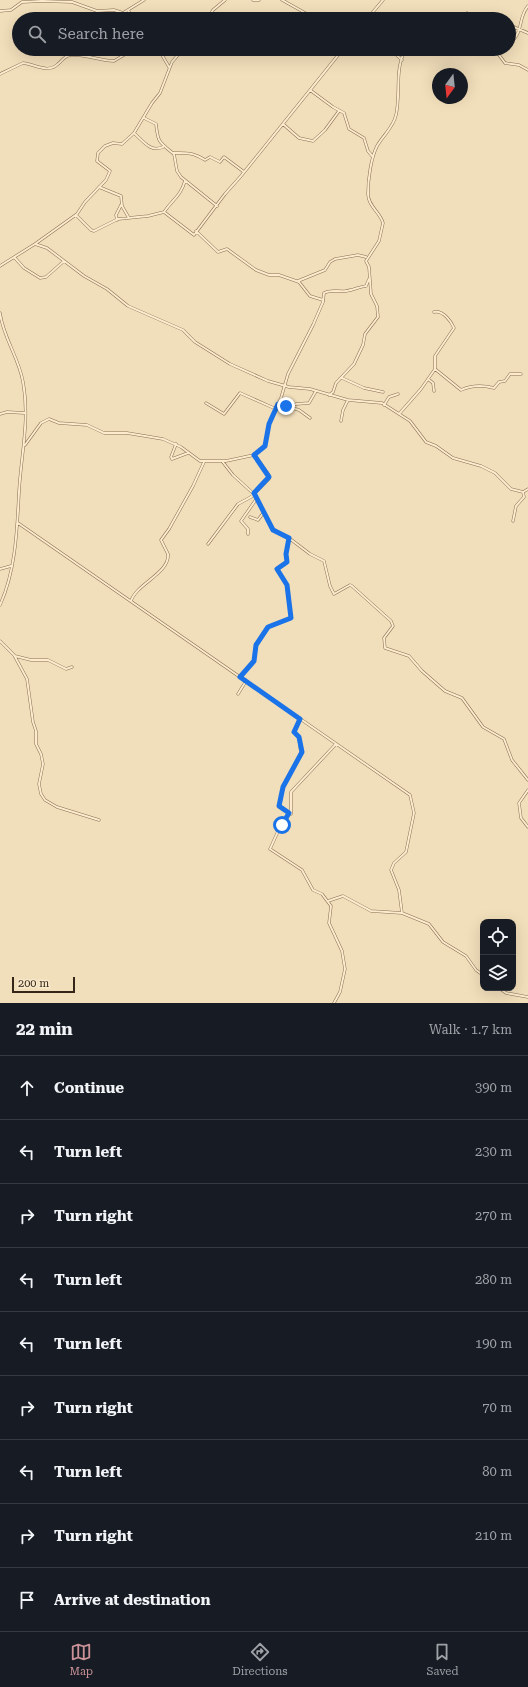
<!DOCTYPE html>
<meta charset="utf-8">
<style>
:root{--surface:#171b24;--page:#20242c;--text:#f1f3f6;--muted:#9ea1a6;--line:#363941;--accent:#cb9398}
body{margin:0;font-family:"Roboto Serif",serif;background:var(--page);color:var(--text)}
.controls{position:absolute;right:12px;bottom:12px;display:grid;overflow:hidden;border-radius:8px;box-shadow:0 4px 16px #0002}
.controls button{width:36px;height:36px;display:grid;place-items:center;padding:0;border:0;border-bottom:1px solid var(--line);background:var(--surface);color:var(--text);font:20px sans-serif}
.compass{position:absolute;left:432px;top:68px;width:36px;height:36px;border-radius:50%;background:var(--surface);box-shadow:0 4px 16px #0002;rotate:195deg}
.scale{position:absolute;left:12px;bottom:10px;width:63px;box-sizing:border-box;padding-left:4px;border:2px solid #362619;border-top:0;font-size:11px;line-height:14px;white-space:nowrap;color:#362619;-webkit-text-stroke:3px #f8e9ca;paint-order:stroke}
.stop{position:absolute;width:12px;height:12px;margin:-9px;border:3px solid #1a73e8;border-radius:50%;background:#fff}
.stop.end{background:#1a73e8;border-color:#fff;box-shadow:0 1px 4px #0008}
.list{margin:0;padding:0;list-style:none}
h2{display:flex;justify-content:space-between;align-items:center;height:52px;margin:0;padding:0 16px;font-size:17px}
h2 small{font-size:13px;font-weight:400;color:var(--muted)}
.list li{display:grid;grid-template-columns:26px 1fr auto;gap:12px;align-items:center;box-sizing:border-box;height:64px;padding:0 16px;border-top:1px solid var(--line)}
.list b{display:block;font-size:15px;white-space:nowrap}
.list em{font-size:13px;font-style:normal;color:var(--muted)}
.icon{flex:none;width:22px;height:22px;fill:none;stroke:currentColor;stroke-width:2;stroke-linecap:round;stroke-linejoin:round}
.map{position:relative;flex:none;width:528px;height:1003px;overflow:hidden}
.search{position:absolute;background:var(--surface);box-shadow:0 4px 16px #0002;left:12px;right:12px;top:12px;height:44px;display:flex;align-items:center;gap:10px;box-sizing:border-box;padding:0 14px;border-radius:22px;color:var(--muted);font-size:15px}
.sheet{height:628px;background:var(--surface)}
nav{display:flex;justify-content:space-around;align-items:center;box-sizing:border-box;height:56px;border-top:1px solid var(--line);background:var(--surface);font-size:11px;color:var(--muted)}
nav a{display:grid;justify-items:center;gap:2px}
nav .on{color:var(--accent)}
.map>svg:first-child{display:block}
.lines{fill:none;stroke-linecap:round;stroke-linejoin:round}
.minor-casing{stroke:#896e53;stroke-width:3}
.minor{stroke:#fceccd;stroke-width:2}
.route{stroke:#1a73e8;stroke-width:5}
</style>
<div class="map">
<svg width="528" height="1003" viewBox="0 0 528 1003">
<rect width="100%" height="100%" fill="#f1deba"/>
<g class="lines">
<!-- minor casing -->
<g class="minor-casing">
<path id="minor" d="M253,0H259
M282,0L316,19
M128,10L133,19
M0,11L11,10L22,2L42,1L72,2L97,11L114,10L123,13L144,0
M207,19L213,10L225,0
M367,19L383,0
M460,19L467,13L475,19
M478,19L481,15L486,19L490,16L496,19
M509,25L528,33
M509,44C525,31 517,19 528,6
M153,49L162,55L169,67
M390,49L402,60
M490,49L496,51L505,63L519,65L528,70
M0,74L23,63C34,64 48,74 58,64C63,60 64,56 71,55C86,54 100,61 114,61L134,49
M310,90L333,107L344,113L349,129L364,138L368,151L373,157
M144,118L156,124C158,143 159,142 174,154L177,171L181,177L217,206
M283,124L299,138L313,141L325,130L339,111
M134,133C143,141 151,153 163,147
M173,153C187,153 192,152 205,160L210,157L220,162L224,157L244,172
M99,187L121,196L122,206L129,218
M164,212C173,199 180,197 185,181
M76,215L91,230L94,231L118,219L148,216L164,212L194,235L225,194L241,176L343,49
M117,220L116,215L121,205
M196,231L218,252L227,249L256,270L269,275H279L299,282L310,296L323,300
M35,244L47,248L84,276L107,289L128,306L183,330L195,342L230,364L268,381L289,387L310,389L348,400L382,403L410,421L426,442L436,446L453,458L481,466L495,473L511,489L523,492L528,489
M15,258L24,268L40,278L46,277L64,261
M0,266L35,244L77,214L85,202L106,180L110,171L97,161L98,153L105,146L113,143L122,144L134,133L152,103L160,93L172,62L183,49
M298,281L325,270L330,262L335,259L358,255L366,257
M0,313C3,337 19,358 23,382C30,420 21,455 19,492C17,529 16,570 0,605
M435,369L461,390C472,385 483,385 494,388L499,382L505,381L510,374H521
M342,378L364,388L383,392
M428,379L433,383L434,391
M329,395L333,392L336,383L354,364L363,345L365,334L378,317L377,306L371,294L369,267L366,261L379,241L383,223C380,212 368,206 368,194C368,179 371,158 377,146C384,134 393,128 396,115C401,94 394,68 406,49
M206,403L224,414L240,393L276,409
M279,404L299,410L310,418
M384,405L389,397L398,394
M291,407L296,404L309,403L316,391
M0,414L7,412L25,413
M399,414L421,389L435,369V356L454,328C451,321 443,310 434,312
M341,421L343,410L348,400
M176,444L171,457L172,459L188,453
M25,445L41,423L49,419L59,423L87,425L104,433H127L163,439L181,447L200,461H226L254,455L265,446L269,425L281,398L288,374L313,325L323,302L324,293C331,289 338,292 346,291C353,290 359,287 366,286L369,279
M222,461L233,475L255,495L273,529L289,538L310,554L324,561L330,586L334,594L350,585L352,586L391,621L393,626L384,638L385,648L409,656L422,671L445,691L462,698L483,727L504,739L512,760L528,780
M250,517L258,520L264,512
M513,521L516,506L524,497L523,492
M18,523L410,795L414,813L406,852L394,863L391,870L399,890L402,913
M248,534V529L241,521L257,498
M208,544L238,504L251,497L269,479V475L255,455
M0,569L11,566
M131,601C136,584 170,573 168,554L161,540L169,529L193,486L204,462
M0,641L14,655L27,679L33,722L36,731V744L41,754L43,764L39,784L41,794L45,800L57,807L99,820
M15,656L31,660H48L66,669L72,667
M240,677L254,661L256,645L268,627L291,618L287,585L277,569L287,562L286,554L289,539
M238,694L246,681
M300,719L294,732L299,737L301,755L283,787L279,807L289,813L279,829L270,849L302,870L313,890L322,894L331,906L329,923L342,951L345,969L340,992L334,1003
M528,790L519,803L521,818L528,827
M291,814V792L336,744
M328,901L343,896L371,911L402,913L429,924L443,942L466,956L476,970L483,975
M499,988L506,993L528,997"/>
</g>
<!-- minor -->
<use href="#minor" class="minor"/>
</g>
<g class="lines">
<!-- route -->
<path class="route" d="M282,825L289,813L279,806L283,787L302,752L299,737L294,732L300,719L240,677L254,661L256,645L268,627L291,618L287,585L277,569L287,562L286,554L289,538L273,530L254,493L269,477L254,455L265,446L269,424L278,404L286,406"/>
</g>
</svg>
<div class="controls">
<button><svg class="icon" aria-label="locate" viewBox="0 0 24 24"><circle cx="12" cy="12" r="6"/><path d="M12 2v4M12 18v4M2 12h4M18 12h4"/></svg></button>
<button><svg class="icon" aria-label="layers" viewBox="0 0 24 24"><path d="M12 4l9 5-9 5-9-5zM3 14l9 5 9-5"/></svg></button>
</div>
<svg class="compass" viewBox="-18 -18 36 36"><path d="M0-13l5 13h-10z" fill="#e53935"/><path d="M0 13l5-13h-10z" fill="#9ea1a6"/></svg>
<div class="scale">200 m</div>
<div class="stop" style="left:282px;top:825px"></div>
<div class="stop end" style="left:286px;top:406px"></div>
<div class="search"><svg class="icon" aria-label="search" viewBox="0 0 24 24"><circle cx="10" cy="10" r="6"/><path d="M15 15l6 6"/></svg>Search here</div>
</div>
<section class="sheet">
<h2>22 min<small>Walk · 1.7 km</small></h2>
<ul class="list">
<li><svg class="icon" aria-label="ahead" viewBox="0 0 24 24"><path d="M12 20V5M6 11l6-6 6 6"/></svg><div><b>Continue</b></div><em>390 m</em></li>
<li><svg class="icon" aria-label="left" viewBox="0 0 24 24"><path d="M17 20v-9H6M10 6l-5 5 5 5"/></svg><div><b>Turn left</b></div><em>230 m</em></li>
<li><svg class="icon" aria-label="right" viewBox="0 0 24 24"><path d="M7 20v-9h11M14 6l5 5-5 5"/></svg><div><b>Turn right</b></div><em>270 m</em></li>
<li><svg class="icon" aria-label="left" viewBox="0 0 24 24"><path d="M17 20v-9H6M10 6l-5 5 5 5"/></svg><div><b>Turn left</b></div><em>280 m</em></li>
<li><svg class="icon" aria-label="left" viewBox="0 0 24 24"><path d="M17 20v-9H6M10 6l-5 5 5 5"/></svg><div><b>Turn left</b></div><em>190 m</em></li>
<li><svg class="icon" aria-label="right" viewBox="0 0 24 24"><path d="M7 20v-9h11M14 6l5 5-5 5"/></svg><div><b>Turn right</b></div><em>70 m</em></li>
<li><svg class="icon" aria-label="left" viewBox="0 0 24 24"><path d="M17 20v-9H6M10 6l-5 5 5 5"/></svg><div><b>Turn left</b></div><em>80 m</em></li>
<li><svg class="icon" aria-label="right" viewBox="0 0 24 24"><path d="M7 20v-9h11M14 6l5 5-5 5"/></svg><div><b>Turn right</b></div><em>210 m</em></li>
<li><svg class="icon" aria-label="arrive" viewBox="0 0 24 24"><path d="M6 21V4h12l-3 4 3 4H6"/></svg><div><b>Arrive at destination</b></div></li>
</ul>
</section>
<nav>
<a class="on"><svg class="icon" aria-label="map" viewBox="0 0 24 24"><path d="M3 6l6-2 6 2 6-2v14l-6 2-6-2-6 2zM9 4v14M15 6v14"/></svg>Map</a>
<a><svg class="icon" aria-label="directions" viewBox="0 0 24 24"><path d="M12 3l9 9-9 9-9-9zM9 14v-3h6M13 9l2 2-2 2"/></svg>Directions</a>
<a><svg class="icon" aria-label="saved" viewBox="0 0 24 24"><path d="M7 4h10v16l-5-4-5 4z"/></svg>Saved</a>
</nav>
